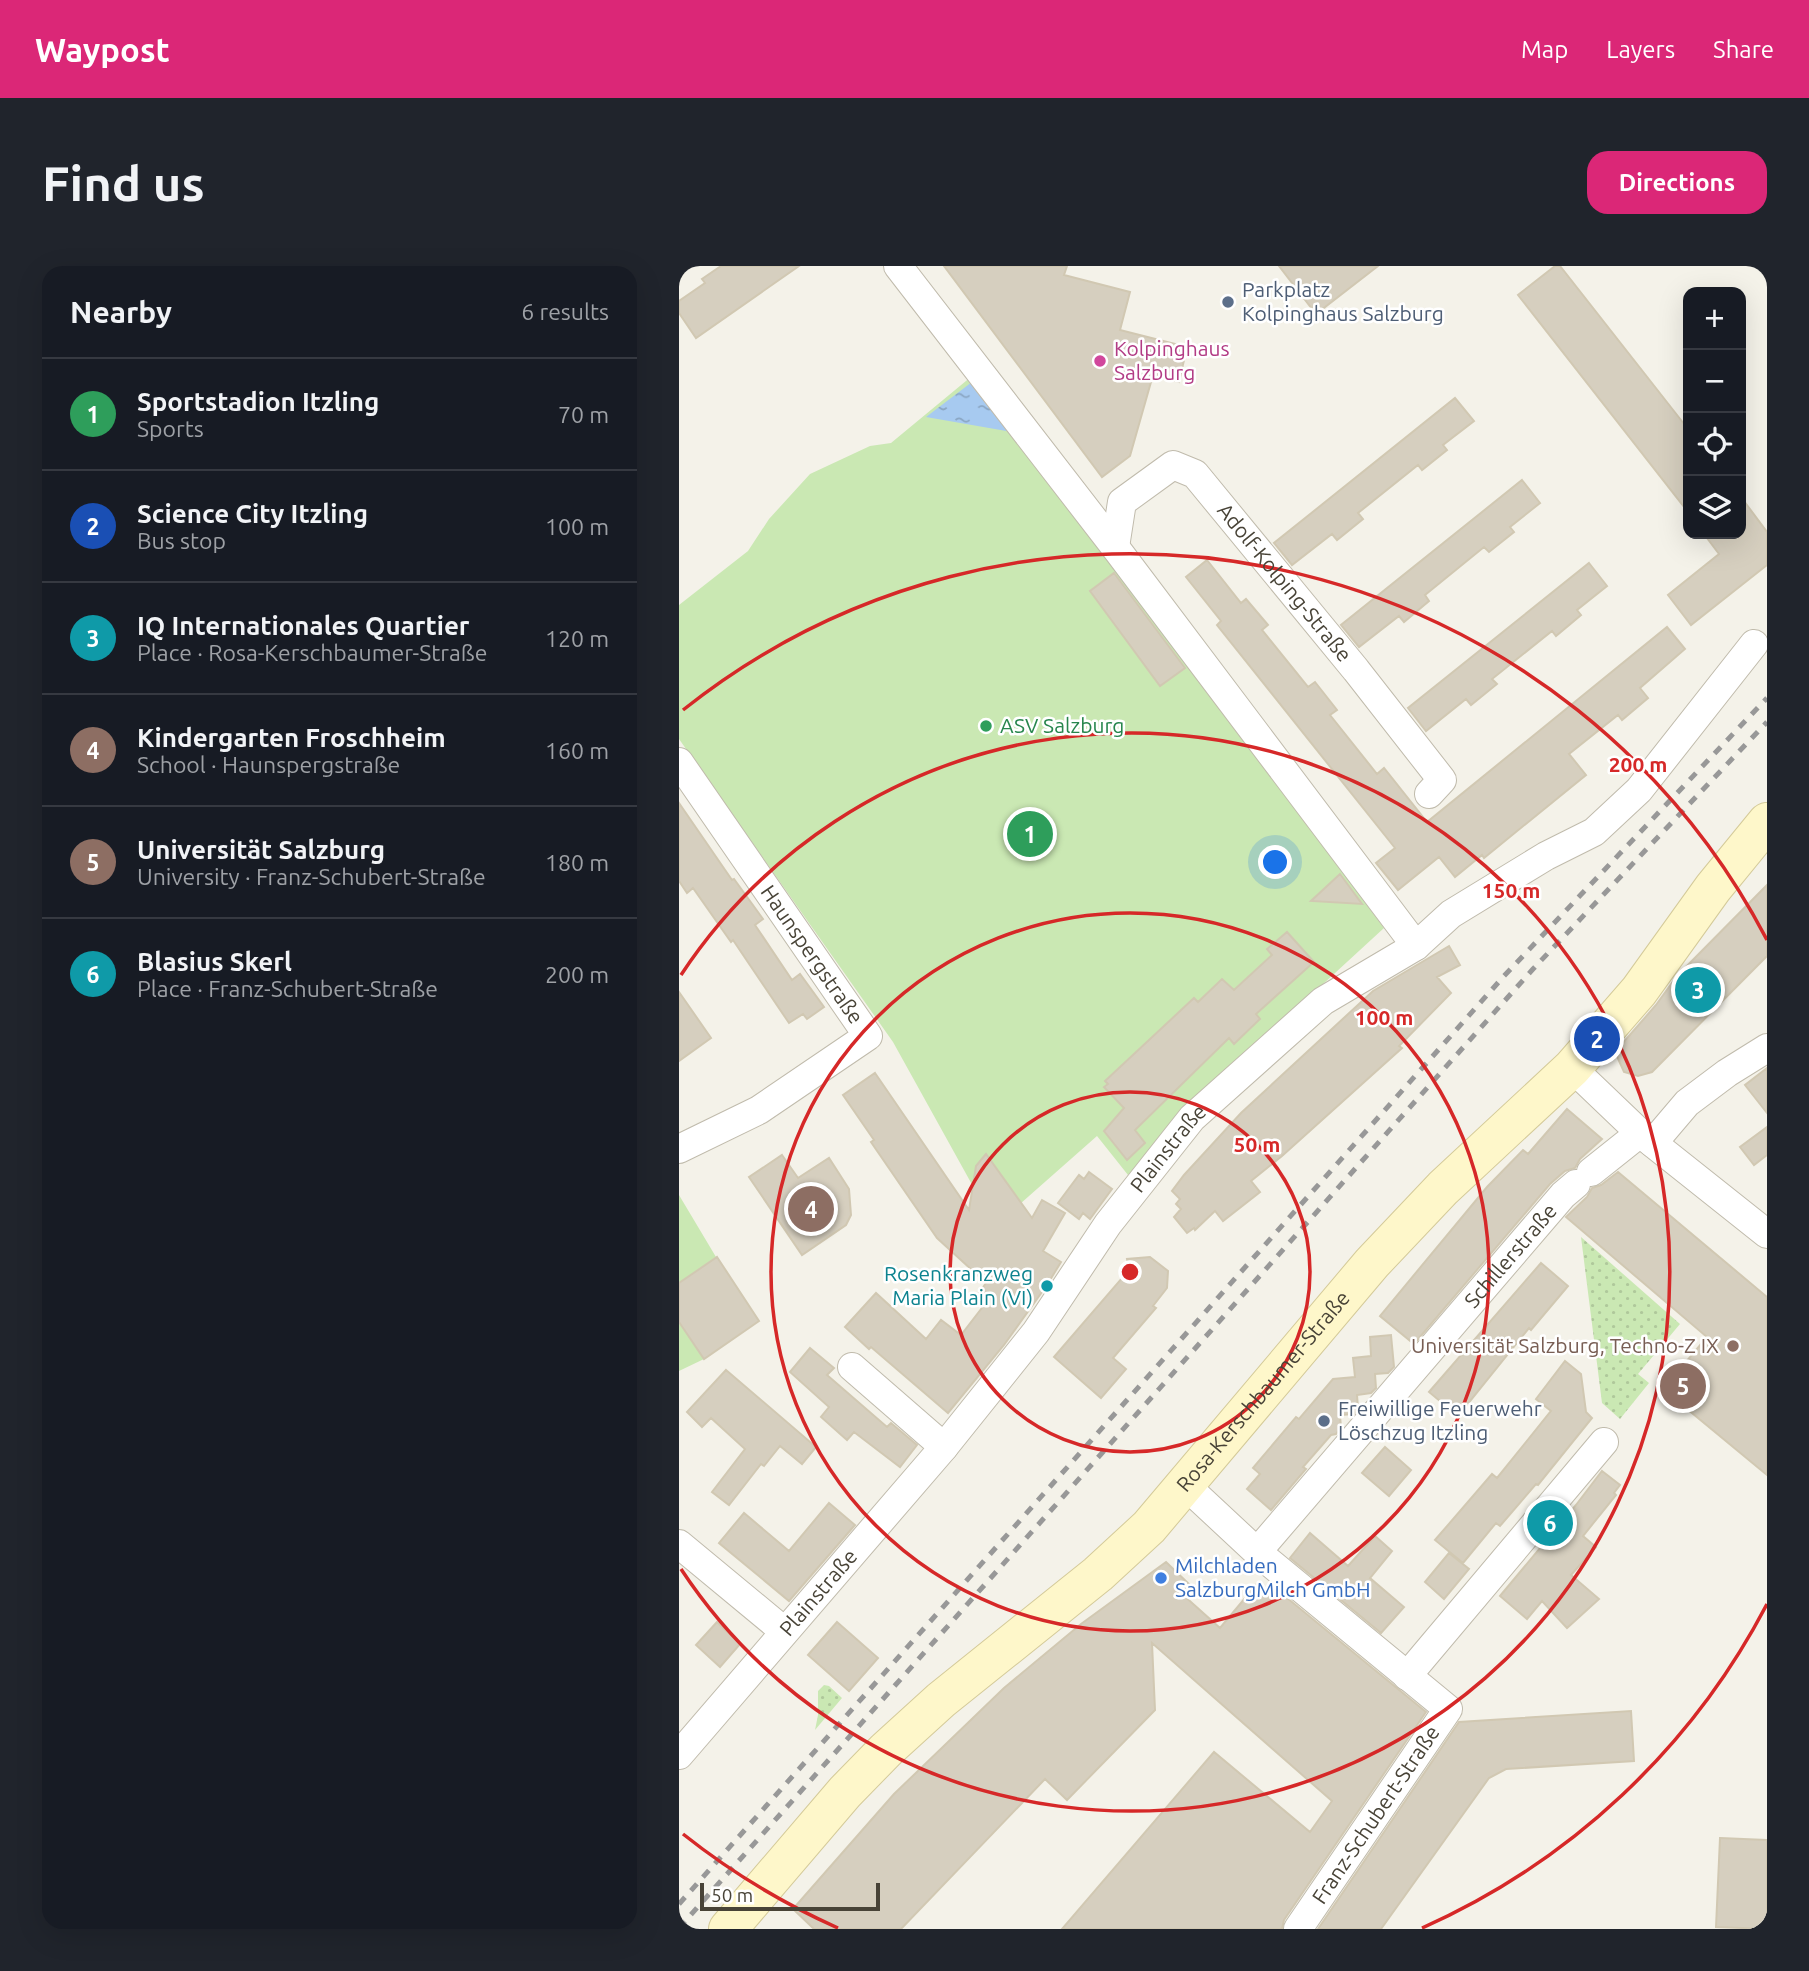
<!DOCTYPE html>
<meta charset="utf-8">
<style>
:root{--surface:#171b24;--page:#20242c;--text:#f1f3f6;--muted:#9ea1a6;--line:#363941;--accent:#db2777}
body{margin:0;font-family:Ubuntu,sans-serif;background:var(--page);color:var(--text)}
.controls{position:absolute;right:21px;top:21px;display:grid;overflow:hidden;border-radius:14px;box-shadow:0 7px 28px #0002}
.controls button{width:63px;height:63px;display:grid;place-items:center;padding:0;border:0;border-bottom:2px solid var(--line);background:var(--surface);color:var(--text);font:35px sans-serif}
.scale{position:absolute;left:21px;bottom:18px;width:180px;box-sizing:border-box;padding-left:7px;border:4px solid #484337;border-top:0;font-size:19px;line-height:24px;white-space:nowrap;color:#484337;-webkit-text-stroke:5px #fff;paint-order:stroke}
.you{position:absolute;left:597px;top:597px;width:24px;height:24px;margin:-18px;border:5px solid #fff;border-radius:50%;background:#1a73e8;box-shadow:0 0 0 10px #1a73e833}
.badge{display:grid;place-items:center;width:46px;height:46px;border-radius:50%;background:var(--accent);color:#fff;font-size:23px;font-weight:700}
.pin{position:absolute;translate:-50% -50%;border:4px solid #fff;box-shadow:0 2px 7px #0006}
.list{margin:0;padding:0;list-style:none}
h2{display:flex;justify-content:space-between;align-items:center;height:91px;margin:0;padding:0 28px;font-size:30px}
h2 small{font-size:23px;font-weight:400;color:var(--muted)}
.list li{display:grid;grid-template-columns:46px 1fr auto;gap:21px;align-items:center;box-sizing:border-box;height:112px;padding:0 28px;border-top:2px solid var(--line)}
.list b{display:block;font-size:26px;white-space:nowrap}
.list p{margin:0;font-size:23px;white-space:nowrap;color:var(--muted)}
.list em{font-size:23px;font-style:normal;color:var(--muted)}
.icon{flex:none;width:38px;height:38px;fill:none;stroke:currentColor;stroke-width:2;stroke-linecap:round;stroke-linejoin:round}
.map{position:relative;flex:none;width:1088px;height:1663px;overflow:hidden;border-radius:21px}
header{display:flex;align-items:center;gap:42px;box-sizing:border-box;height:98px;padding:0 35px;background:var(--accent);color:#fff}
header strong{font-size:33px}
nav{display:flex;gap:38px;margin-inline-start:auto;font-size:24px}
.intro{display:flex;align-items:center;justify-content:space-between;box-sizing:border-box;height:168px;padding:0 42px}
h1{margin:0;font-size:49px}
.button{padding:18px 32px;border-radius:21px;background:var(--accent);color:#fff;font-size:24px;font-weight:700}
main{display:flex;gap:42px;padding:0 42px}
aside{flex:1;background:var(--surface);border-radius:21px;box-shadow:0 7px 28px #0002}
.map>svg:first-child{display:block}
.grass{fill:url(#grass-dots)}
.pitch{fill:#cae8b3}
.water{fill:url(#water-ripples)}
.building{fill:#d6cfbf;stroke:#d1c8b2;stroke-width:2}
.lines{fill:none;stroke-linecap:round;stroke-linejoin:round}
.street-casing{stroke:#c0bbac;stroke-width:30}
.secondary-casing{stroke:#d4ca99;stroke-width:40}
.street{stroke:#fff;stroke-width:28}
.secondary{stroke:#fef7ca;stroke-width:38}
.rail{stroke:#989898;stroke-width:5;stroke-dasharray:9 9;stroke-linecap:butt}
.ring{fill:none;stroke:#d62828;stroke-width:3.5}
.service-dot{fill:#5c6f8a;stroke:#fff;stroke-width:2.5}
.hotel-dot{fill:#d1479c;stroke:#fff;stroke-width:2.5}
.leisure-dot{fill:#2e9e5b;stroke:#fff;stroke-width:2.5}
.culture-dot{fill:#0f9aa8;stroke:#fff;stroke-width:2.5}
.education-dot{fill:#8d6e63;stroke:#fff;stroke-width:2.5}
.shop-dot{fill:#3f7fe0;stroke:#fff;stroke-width:2.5}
.labels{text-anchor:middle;stroke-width:5;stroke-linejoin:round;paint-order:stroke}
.service-label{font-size:21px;fill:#4e5e75;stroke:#fff;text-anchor:start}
.hotel-label{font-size:21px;fill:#b23c85;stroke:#fff;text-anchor:start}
.street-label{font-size:21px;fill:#484337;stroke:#fff}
.leisure-label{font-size:21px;fill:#27864d;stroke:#fff;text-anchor:start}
.culture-label{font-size:21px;fill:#0d838f;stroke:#fff;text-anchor:end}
.education-label{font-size:21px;fill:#785e54;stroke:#fff;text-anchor:end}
.shop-label{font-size:21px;fill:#366cbe;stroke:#fff;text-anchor:start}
.centre{fill:#d62828;stroke:#fff;stroke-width:3.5}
.ring-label{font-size:21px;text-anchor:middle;font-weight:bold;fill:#d62828;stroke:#fff;stroke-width:5;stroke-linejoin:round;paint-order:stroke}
</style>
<header>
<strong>Waypost</strong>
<nav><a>Map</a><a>Layers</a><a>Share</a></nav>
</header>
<div class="intro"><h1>Find us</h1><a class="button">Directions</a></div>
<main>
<aside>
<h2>Nearby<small>6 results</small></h2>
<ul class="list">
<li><span class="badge" style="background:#2e9e5b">1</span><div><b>Sportstadion Itzling</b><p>Sports</p></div><em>70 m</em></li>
<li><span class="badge" style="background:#1a4fb4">2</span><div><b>Science City Itzling</b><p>Bus stop</p></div><em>100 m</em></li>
<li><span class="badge" style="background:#0f9aa8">3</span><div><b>IQ Internationales Quartier</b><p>Place · Rosa-Kerschbaumer-Straße</p></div><em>120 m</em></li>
<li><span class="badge" style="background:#8d6e63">4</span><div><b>Kindergarten Froschheim</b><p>School · Haunspergstraße</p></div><em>160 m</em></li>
<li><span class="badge" style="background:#8d6e63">5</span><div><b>Universität Salzburg</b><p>University · Franz-Schubert-Straße</p></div><em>180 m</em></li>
<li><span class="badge" style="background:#0f9aa8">6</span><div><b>Blasius Skerl</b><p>Place · Franz-Schubert-Straße</p></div><em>200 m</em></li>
</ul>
</aside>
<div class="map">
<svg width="1088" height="1663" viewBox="0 0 1088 1663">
<defs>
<pattern id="grass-dots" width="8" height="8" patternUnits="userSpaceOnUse" patternTransform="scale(1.75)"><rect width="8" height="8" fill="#cae8b3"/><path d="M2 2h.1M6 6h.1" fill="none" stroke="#afc89b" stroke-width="1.8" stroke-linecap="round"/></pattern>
<pattern id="water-ripples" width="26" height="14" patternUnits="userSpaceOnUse" patternTransform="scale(1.75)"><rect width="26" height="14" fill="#a7caf0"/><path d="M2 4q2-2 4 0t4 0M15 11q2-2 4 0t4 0" fill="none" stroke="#8aa6c3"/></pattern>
</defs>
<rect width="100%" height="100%" fill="#f4f2e9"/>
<!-- grass -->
<path class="grass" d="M902,971L1001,1058L959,1108L970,1117L941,1153L923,1137Z
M145,1419L150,1420L163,1432L136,1464L139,1449V1425Z"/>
<!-- pitch -->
<path class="pitch" d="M293,110L511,398L705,662L570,786L449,909L418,870L316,960L214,776L0,473V339L69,285L90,253L131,208L191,180L212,177Z
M0,929L37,991L0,1017Z
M0,1056L25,1093L0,1105Z"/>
<!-- water -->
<path class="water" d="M293,116L333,166L247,151Z"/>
<!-- building -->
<path class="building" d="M42,0H120L17,72L0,47V35L26,17L23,13Z
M265,0H388L385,9L451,26L441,64L508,81L500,116L474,109L451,190L423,211Z
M600,0H699L637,48Z
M876,0H881L1009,163V246L839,29Z
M776,132L795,155L764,179L768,184L743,204L739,199L679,247L684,253L658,274L653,268L613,299L595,277Z
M843,214L861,237L831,261L835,266L810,286L805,281L746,329L750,335L725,356L720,350L680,381L662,359Z
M1062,231L1088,266V299L1012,359L989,329L1040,288L1025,268H1062Z
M528,294L562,337L567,333L589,359L583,364L629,421L636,416L658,444L651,449L698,508L705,502L748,556L988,361L1006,383L961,422L969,432L943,454L939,449L890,488L907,509L805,592L803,589L776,611L760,591L719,624L697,597L716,582L538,359L542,355L507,311Z
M910,297L928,320L898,344L902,349L877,370L873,365L813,413L818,418L792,439L787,433L747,465L729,442Z
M435,307L506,402L481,420L411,325Z
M0,537L53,614L55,613L84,653L76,659L113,714L121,708L145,741L128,753L124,748L110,757L54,674L52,676L14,622L8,627L0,615Z
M661,608L683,638L632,635Z
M1088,619V690L973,806L959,810L945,806L936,786L977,739L998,710Z
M608,666L635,696L577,748L581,753L555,778L550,772L456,864L466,877L448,894L425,865L445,842L425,821L429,818L426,815L515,732L519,736L543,713L555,724L593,689L588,683Z
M770,680L781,699L758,711L772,727L720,780L723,782L603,890L572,915L581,926L544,955L536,945L516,964L515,962L508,967L495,951L502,943L497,938L501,933L493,925L505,909L562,847L694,725Z
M0,726L32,772L0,795Z
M1088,802V847L1066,819Z
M196,807L290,944L297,900L307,888L353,952L363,934L386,947L364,985L382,996L368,1019L325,1079L269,1147L192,1081L190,1083L166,1061L197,1027L247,1073L262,1054L282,1069L309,1034L300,1027L307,1017L258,972L192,876L195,874L164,829Z
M888,843L923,873L901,893L896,902L886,905L871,918L735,1078L701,1050L808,921L844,884L849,888Z
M1088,861V889L1075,899L1061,881Z
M103,889L119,912L150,892L170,923L172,949L167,959L123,989L70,911Z
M410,906L433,923L411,953L404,947L400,953L379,937L400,909L405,913Z
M939,906L1088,1031V1209L984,1123L1028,1071L887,951L908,931L913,922L922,919Z
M38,991L80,1055L25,1093L0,1056V1017Z
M471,991L489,1005L488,1022L474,1040L477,1042L434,1092L447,1103L422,1132L375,1091L450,1004L448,993Z
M862,997L889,1020L852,1064L850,1062L779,1150L750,1126Z
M712,1069L715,1101L709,1107L696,1108L697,1122L692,1127L678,1129L679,1142L675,1148L661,1149L662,1162L657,1168L652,1169L624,1201L627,1203L592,1244L568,1223L581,1208L574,1202L617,1151L620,1153L654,1113L676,1111L674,1092L692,1090L691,1071Z
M131,1082L155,1102L148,1109L208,1161L212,1157L238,1179L221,1201L175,1166L168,1174L142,1151L150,1141L111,1106Z
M886,1095L902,1108L907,1146L913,1152L859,1219L857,1218L821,1260L817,1257L784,1297L756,1274L813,1208L818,1212L872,1145L857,1133Z
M47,1104L137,1181L123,1198L101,1180L85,1200L82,1198L50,1239L33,1226L66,1183L32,1152L23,1161L8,1146Z
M706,1181L732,1204L710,1230L683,1207Z
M923,1205L941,1219L935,1227L937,1229L904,1270L917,1281L892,1309L920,1333L888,1362L863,1335L848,1353L821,1330L897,1239Z
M150,1237L176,1259L110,1335L40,1277L65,1247L110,1285Z
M631,1267L669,1300L696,1270L713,1285L691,1312L725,1341L702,1367L611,1292Z
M770,1287L790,1303L765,1333L746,1316Z
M487,1296L511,1319L503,1328L541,1362L577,1319L585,1326L591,1318L747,1446L605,1654L603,1663H383L535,1486L631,1566L653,1535L473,1377L476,1444L388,1534L366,1513L222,1663H135L114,1643L215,1528L325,1422L402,1358Z
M38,1356L61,1378L41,1401L17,1379Z
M158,1356L199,1392L170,1425L129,1389Z
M952,1445L955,1495L827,1503L810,1512L702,1663H639L780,1456Z
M1041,1572L1088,1574V1663L1037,1661Z"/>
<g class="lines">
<!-- street casing -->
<g class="street-casing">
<g id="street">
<path d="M219,0L436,281L737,680"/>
<path id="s1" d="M436,281L443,236L494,199L516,208L677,404L763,514L750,528"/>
<path id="s2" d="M0,496L189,770L80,844L0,883"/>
<path d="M893,802L961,867L1088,968"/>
<path d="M974,877L1008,837L1048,807L1088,782"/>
<path d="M912,906L961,867"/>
<path d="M173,1101L265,1181"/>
<path d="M505,1218L578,1286L769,1443L619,1663"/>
<path d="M0,1278L105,1365"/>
<path id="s3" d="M578,1286L884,929L897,918"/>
<path d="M728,1410L925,1176"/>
<path id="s4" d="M0,1489L265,1181L357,1066L429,958L513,852L644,735L737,680L772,648L867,590L915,566L960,524L1075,378"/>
</g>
</g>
<!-- secondary casing -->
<g class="secondary-casing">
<g id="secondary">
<path id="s5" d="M49,1663L166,1526L207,1484L262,1434L419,1308L470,1261L693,997L764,922L893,802L960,725L1034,622L1088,556"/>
</g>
</g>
<!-- street -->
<use href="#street" class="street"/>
<!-- secondary -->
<use href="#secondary" class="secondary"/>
<!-- rail -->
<path class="rail" d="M0,1638L825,710L1088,432
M0,1662L854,703L1088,456"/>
</g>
<!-- distance rings -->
<g class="ring">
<circle cx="451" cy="1006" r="180"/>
<circle cx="451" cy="1006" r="359"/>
<path d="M2 709A539 539 0 1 1 2 1303"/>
<path d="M1088 1338A718 718 0 0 1 743 1662M159 1662A718 718 0 0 1 4 1568M4 444A718 718 0 0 1 1088 674"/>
</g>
<!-- markers -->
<g class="service-dot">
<circle cx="549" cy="36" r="7"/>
<circle cx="645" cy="1155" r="7"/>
</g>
<circle class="hotel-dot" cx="421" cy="95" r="7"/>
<circle class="leisure-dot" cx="307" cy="460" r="7"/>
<circle class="culture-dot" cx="368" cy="1020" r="7"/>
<circle class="education-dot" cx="1054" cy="1080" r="7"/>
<circle class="shop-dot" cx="482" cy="1312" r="7"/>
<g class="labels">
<!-- service labels -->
<g class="service-label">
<text x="563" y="31">Parkplatz<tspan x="563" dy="24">Kolpinghaus Salzburg</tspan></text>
<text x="659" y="1150">Freiwillige Feuerwehr<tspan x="659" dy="24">Löschzug Itzling</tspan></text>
</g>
<!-- hotel labels -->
<g class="hotel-label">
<text x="435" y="90">Kolpinghaus<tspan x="435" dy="24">Salzburg</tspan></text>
</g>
<!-- street labels -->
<g class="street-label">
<text dy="7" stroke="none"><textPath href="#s1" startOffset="273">Adolf-Kolping-Straße</textPath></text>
<text dy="7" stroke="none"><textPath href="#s2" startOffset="234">Haunspergstraße</textPath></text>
<text dy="7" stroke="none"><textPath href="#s4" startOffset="780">Plainstraße</textPath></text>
<text dy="7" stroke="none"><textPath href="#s3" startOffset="390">Schillerstraße</textPath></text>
<text dy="7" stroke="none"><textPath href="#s5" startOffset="761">Rosa-Kerschbaumer-Straße</textPath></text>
<text dy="7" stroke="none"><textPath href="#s4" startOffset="214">Plainstraße</textPath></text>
<text transform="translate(697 1549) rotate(-56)" y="7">Franz-Schubert-Straße</text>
</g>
<!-- leisure labels -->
<g class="leisure-label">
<text x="321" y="467">ASV Salzburg</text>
</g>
<!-- culture labels -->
<g class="culture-label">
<text x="354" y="1015">Rosenkranzweg<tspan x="354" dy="24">Maria Plain (VI)</tspan></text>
</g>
<!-- education labels -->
<g class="education-label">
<text x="1040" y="1087">Universität Salzburg, Techno-Z IX</text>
</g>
<!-- shop labels -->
<g class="shop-label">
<text x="496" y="1307">Milchladen<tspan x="496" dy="24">SalzburgMilch GmbH</tspan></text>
</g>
</g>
<circle cx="451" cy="1006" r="10" class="centre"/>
<g class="ring-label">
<text x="959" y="506">200 m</text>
<text x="832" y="632">150 m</text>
<text x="705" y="759">100 m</text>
<text x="578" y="886">50 m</text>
</g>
</svg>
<div class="controls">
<button>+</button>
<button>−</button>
<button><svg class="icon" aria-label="locate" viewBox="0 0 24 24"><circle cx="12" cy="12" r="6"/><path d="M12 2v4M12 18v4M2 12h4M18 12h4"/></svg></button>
<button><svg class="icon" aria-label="layers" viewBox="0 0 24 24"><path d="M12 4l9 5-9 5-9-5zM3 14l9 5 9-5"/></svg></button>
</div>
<div class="scale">50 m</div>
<div class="you"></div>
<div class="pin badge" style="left:351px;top:568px;background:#2e9e5b">1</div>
<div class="pin badge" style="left:918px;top:773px;background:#1a4fb4">2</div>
<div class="pin badge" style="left:1019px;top:724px;background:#0f9aa8">3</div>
<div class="pin badge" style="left:132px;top:943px;background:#8d6e63">4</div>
<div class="pin badge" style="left:1004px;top:1120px;background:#8d6e63">5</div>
<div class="pin badge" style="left:871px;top:1257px;background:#0f9aa8">6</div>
</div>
</main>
